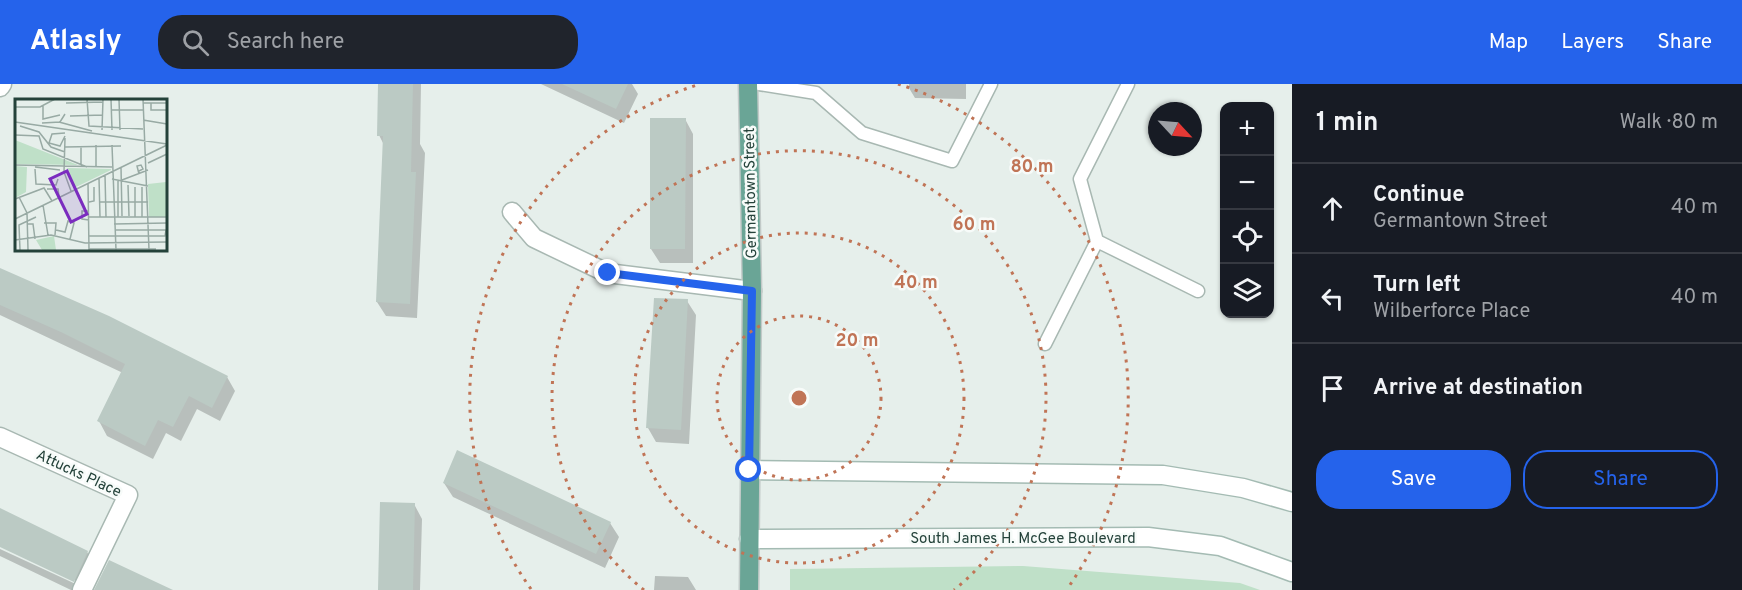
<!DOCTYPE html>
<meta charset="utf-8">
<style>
:root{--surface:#171b24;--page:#20242c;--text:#f1f3f6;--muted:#9ea1a6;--line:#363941;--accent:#2563eb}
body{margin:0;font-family:Overpass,sans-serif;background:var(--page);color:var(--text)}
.controls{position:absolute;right:18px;top:18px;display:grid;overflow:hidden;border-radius:12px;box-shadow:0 2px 4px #0004}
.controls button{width:54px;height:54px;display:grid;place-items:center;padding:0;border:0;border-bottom:2px solid var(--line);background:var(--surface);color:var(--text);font:30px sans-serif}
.compass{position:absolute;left:1148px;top:18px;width:54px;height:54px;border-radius:50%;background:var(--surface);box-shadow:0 2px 4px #0004;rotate:116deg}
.stop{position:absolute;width:18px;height:18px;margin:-14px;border:4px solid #2563eb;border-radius:50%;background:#fff}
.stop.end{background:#2563eb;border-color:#fff;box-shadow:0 2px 6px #0008}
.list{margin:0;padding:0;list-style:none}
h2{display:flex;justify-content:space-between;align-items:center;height:78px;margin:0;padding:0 24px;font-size:26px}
h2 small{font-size:20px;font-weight:400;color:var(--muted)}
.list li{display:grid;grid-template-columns:39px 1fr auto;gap:18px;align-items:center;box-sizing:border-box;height:90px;padding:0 24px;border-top:2px solid var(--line)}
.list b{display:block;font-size:22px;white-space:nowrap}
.list p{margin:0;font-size:20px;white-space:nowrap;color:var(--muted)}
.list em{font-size:20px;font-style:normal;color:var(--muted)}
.actions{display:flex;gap:12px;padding:18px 24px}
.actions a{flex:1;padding:14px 0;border:2px solid var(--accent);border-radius:24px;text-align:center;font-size:21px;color:var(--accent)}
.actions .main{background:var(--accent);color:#fff}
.icon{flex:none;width:33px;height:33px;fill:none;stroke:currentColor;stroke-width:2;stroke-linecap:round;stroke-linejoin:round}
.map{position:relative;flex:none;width:1292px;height:506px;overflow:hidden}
header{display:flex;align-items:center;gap:36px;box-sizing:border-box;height:84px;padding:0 30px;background:var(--accent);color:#fff}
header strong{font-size:28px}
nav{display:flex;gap:33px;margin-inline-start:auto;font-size:21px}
.search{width:420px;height:54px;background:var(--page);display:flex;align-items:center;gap:15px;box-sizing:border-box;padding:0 21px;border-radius:24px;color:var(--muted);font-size:22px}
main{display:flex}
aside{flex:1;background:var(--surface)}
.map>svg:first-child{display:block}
.green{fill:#bfe0c8}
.shadow{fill:#0003}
.building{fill:#bbcac4}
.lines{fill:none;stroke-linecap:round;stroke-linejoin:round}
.lane-casing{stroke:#a8b8b2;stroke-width:15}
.street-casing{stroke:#a8b8b2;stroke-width:21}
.secondary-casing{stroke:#a4bbb3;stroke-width:21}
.primary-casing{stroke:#c2cac8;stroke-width:21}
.lane{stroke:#fff;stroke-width:12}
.street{stroke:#fff;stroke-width:18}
.secondary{stroke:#fff;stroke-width:18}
.primary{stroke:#6aa596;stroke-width:18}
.route{stroke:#2563eb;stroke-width:8}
.ring{fill:none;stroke:#c07456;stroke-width:3;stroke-dasharray:3 6}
.labels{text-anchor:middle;stroke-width:5;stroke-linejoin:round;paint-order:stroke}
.street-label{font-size:15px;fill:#24423a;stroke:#f7fbf9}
.inset-road{fill:none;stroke:#98aaa4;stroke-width:1.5}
.view{fill:#7b2cbf;fill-opacity:0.15;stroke:#7b2cbf;stroke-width:3}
.inset-edge{fill:none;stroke:#24423a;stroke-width:3}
.centre{fill:#c07456;stroke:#f7fbf9;stroke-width:3}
.ring-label{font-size:18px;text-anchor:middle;font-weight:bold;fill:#c07456;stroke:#f7fbf9;stroke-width:5;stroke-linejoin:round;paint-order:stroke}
</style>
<header>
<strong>Atlasly</strong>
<div class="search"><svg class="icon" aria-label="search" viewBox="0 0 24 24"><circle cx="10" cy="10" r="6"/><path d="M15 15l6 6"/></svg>Search here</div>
<nav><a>Map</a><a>Layers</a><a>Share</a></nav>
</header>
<main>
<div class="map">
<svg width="1292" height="506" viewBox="0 0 1292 506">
<rect width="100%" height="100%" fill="#e6efeb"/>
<!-- green -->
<path class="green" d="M1023,482L1240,499L1260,506H790V485Z"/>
<!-- shadow -->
<path class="shadow" d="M380,0H421L420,60L425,69L417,234L386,232L377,218L384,61L379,51Z
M541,0H632L638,10L624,39Z
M909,0H966V15L915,14L909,4Z
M685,35L693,50V179H660L651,165Z
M0,185L227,293L235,307L220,337L197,325L181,357L166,349L153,375L107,352L99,337L123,289L0,231Z
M687,217L696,231L689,360L656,358L648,344Z
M444,399L610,439L619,453L605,484L453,413Z
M414,420L422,435L420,506H379Z
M0,426L87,468L96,482L84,506H71L0,472V465L80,502L81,499L0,461Z
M655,492L688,493L696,506H654Z"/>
<!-- building -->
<path class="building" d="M378,0H413L411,88H416L410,220L376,218L383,52H377Z
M562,0H628L616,25Z
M650,34H686L685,165H650Z
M0,184L109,232L228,292L212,324L189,312L173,343L158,336L145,362L97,337L125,280L63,249L0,221Z
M654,214L688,215L681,346L646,344Z
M457,366L611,438L596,470L443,399Z
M380,418L415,419L413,506H378Z
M0,424L88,467L74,498L0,463Z
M109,476L173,506H94Z"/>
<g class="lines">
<!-- lane casing -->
<g class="lane-casing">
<path id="lane" d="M759,0L816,9L862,49L952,77L991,0
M1128,0L1080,95L1097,157L1198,207
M1045,260L1097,157"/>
</g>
<!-- street casing -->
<g class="street-casing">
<path id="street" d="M0,3L2,0
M512,128L534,154L607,189L752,207
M0,353L128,411L82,506"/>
</g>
<!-- secondary casing -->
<g class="secondary-casing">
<path id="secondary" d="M749,386L1163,391L1243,404L1292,418
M749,455L1148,453L1220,462L1292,488"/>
</g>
<!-- primary casing -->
<g class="primary-casing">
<path id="primary" d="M748,0L752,207L749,506"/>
</g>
<!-- lane -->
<use href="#lane" class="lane"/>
<!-- street -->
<use href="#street" class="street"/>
<!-- secondary -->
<use href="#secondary" class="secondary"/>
<!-- primary -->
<use href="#primary" class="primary"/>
</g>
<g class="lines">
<!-- route -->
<path class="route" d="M608,189L752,207L749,386"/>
</g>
<!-- distance rings -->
<g class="ring">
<circle cx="799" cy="314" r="82"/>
<circle cx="799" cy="314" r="165"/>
<path d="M644 506A247 247 0 1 1 954 506"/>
<path d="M531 505A329 329 0 0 1 700 0M898 0A329 329 0 0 1 1067 505"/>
</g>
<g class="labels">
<!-- street labels -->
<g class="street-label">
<text transform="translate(750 109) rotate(-91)" y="5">Germantown Street</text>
<text transform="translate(79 389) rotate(25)" y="5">Attucks Place</text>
<text x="1023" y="459">South James H. McGee Boulevard</text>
</g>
</g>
<!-- overview -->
<g transform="translate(15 15)">
<rect width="152" height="152" fill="#e6efeb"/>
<path d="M0,41L63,66L0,65ZM0,67L12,68L11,93L0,99ZM52,69L96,70V71L59,89ZM151,83V118H134L133,85ZM39,137L41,151H27L21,141Z" fill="#bfe0c8"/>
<path class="inset-road" d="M72,0L74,27L128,30M96,0L97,31M104,0L105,31M128,0L134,151M51,4L88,3M128,4H152M136,4V11H152M28,7V20L45,16M0,8H25L40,0M97,11H128M55,17L88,16M128,21L152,25M0,23L152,45M44,23L77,32M27,24L45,23L50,15M5,27L24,33L36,48L50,53M87,31L88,0M50,34L37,35L34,44L45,47L50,37M0,36L24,37L28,50L72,68M50,39L49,73L56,92M81,46V68M97,46L101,151M66,47V65M50,48L106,47M133,64L152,55M0,66L97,68M20,68L45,71M106,68L107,117M20,70L21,85L41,86L43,80M124,72L128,70L126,66L122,67L124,75M90,76L91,118M84,79L85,118M97,80L133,87M107,81L133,71M103,82V118M73,84L74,151M113,86L114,117M120,88V118M127,88V118M32,90H43L44,98M4,98L12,114L13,151M0,100L29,89L37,102M74,103L79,102V88M85,103H133M28,106L33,136M73,112H67V120L74,121M74,118H152M0,120L152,46M29,124H41L40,136M12,125H18L20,140M99,125L152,124M41,131L50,133L53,122L59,124L55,140M101,131H152M74,137H150L151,131M0,141L36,136L70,144L152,143M74,150H141M5,151L4,126L21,118"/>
<path class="view" d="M52,72L72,115L56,123L35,80Z"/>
<rect width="152" height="152" class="inset-edge"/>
</g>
<circle cx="799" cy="314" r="9" class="centre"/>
<g class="ring-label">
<text x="1032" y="88">80 m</text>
<text x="974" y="146">60 m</text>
<text x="916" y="204">40 m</text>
<text x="857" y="262">20 m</text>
</g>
</svg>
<div class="controls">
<button>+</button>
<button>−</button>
<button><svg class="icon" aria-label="locate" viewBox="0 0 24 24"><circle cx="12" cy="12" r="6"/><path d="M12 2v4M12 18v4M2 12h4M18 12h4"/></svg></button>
<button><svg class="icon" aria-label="layers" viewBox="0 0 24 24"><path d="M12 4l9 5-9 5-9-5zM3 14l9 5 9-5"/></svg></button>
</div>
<svg class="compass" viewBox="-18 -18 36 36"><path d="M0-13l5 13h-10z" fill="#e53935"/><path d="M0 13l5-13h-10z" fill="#9ea1a6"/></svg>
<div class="stop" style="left:749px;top:386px"></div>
<div class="stop end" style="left:608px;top:189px"></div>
</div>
<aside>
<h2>1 min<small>Walk · 80 m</small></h2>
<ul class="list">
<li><svg class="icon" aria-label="ahead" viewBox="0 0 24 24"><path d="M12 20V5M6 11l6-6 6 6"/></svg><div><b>Continue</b><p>Germantown Street</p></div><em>40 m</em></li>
<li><svg class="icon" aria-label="left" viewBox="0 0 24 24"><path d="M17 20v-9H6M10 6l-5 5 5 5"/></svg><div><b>Turn left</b><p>Wilberforce Place</p></div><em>40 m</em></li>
<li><svg class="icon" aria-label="arrive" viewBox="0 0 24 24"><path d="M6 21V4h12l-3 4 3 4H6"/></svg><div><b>Arrive at destination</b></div></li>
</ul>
<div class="actions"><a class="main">Save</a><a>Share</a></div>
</aside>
</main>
